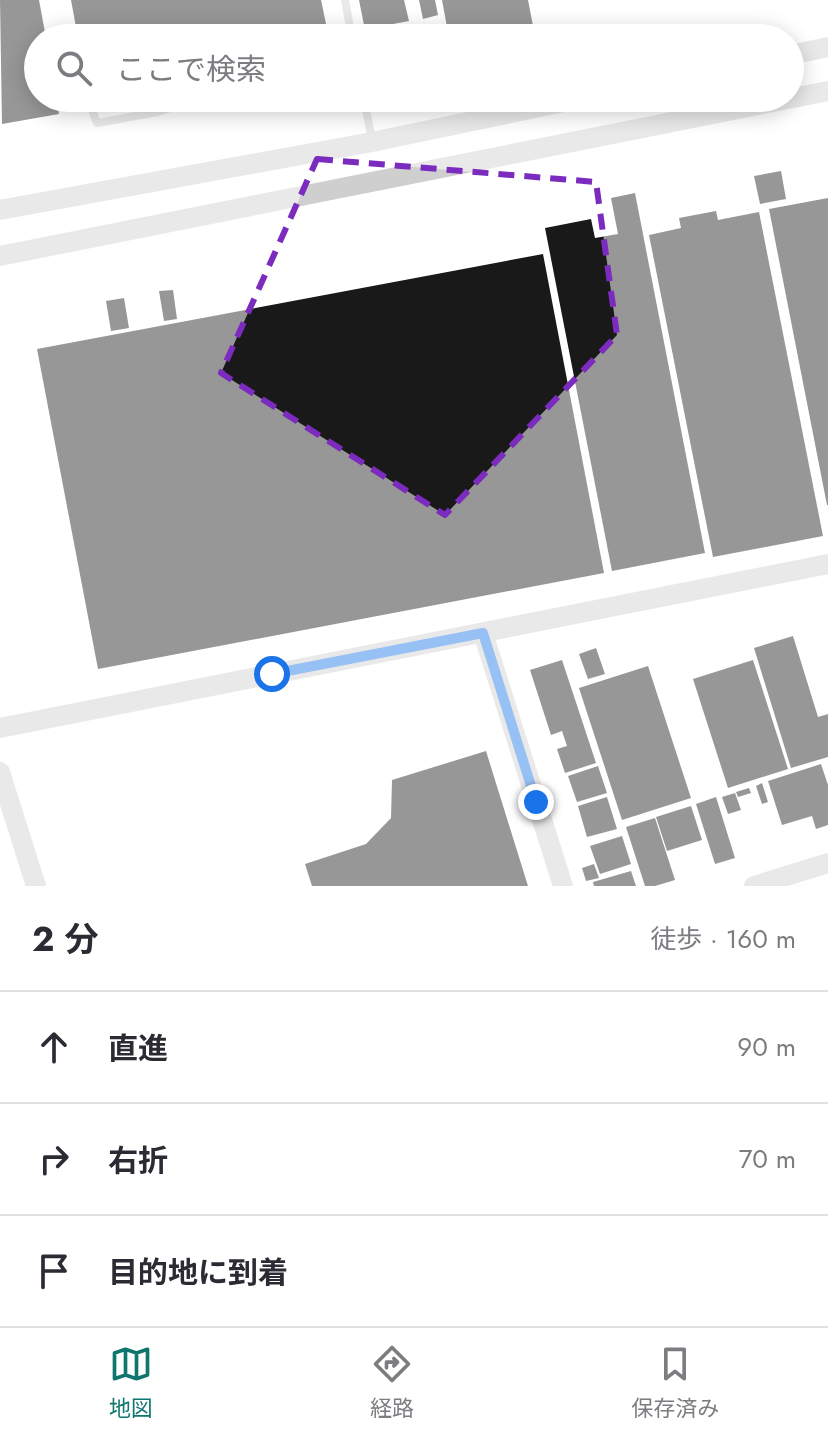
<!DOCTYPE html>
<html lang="ja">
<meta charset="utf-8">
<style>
:root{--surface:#fff;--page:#f2f2f3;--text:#2b2b33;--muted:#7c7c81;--line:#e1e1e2;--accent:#0f766e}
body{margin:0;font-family:Jost,"Noto Sans JP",sans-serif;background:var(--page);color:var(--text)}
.stop{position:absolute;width:24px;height:24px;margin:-18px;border:6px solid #1a73e8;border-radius:50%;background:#fff}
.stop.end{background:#1a73e8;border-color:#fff;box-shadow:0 2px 8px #0008}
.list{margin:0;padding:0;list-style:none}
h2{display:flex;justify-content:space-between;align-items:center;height:104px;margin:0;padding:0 32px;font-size:34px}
h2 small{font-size:26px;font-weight:400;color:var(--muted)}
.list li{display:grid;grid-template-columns:52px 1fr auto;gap:24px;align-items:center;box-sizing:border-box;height:112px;padding:0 32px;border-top:2px solid var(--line)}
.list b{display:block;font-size:30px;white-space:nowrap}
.list em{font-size:26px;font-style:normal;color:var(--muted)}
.icon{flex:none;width:44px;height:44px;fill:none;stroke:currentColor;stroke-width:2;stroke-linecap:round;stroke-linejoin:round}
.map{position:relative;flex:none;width:828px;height:886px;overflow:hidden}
.search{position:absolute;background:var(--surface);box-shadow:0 4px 20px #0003;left:24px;right:24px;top:24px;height:88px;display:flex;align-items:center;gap:20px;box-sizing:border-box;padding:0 28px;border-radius:44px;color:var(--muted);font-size:30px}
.sheet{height:440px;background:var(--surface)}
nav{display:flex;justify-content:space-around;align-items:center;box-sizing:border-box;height:112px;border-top:2px solid var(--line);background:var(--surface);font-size:22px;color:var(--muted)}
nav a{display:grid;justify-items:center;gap:4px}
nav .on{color:var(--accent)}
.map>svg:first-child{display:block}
.building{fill:#191919}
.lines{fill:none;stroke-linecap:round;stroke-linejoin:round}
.service{stroke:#cfcfcf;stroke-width:8}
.tertiary{stroke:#cfcfcf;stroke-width:20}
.route{stroke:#1a73e8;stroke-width:10}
.marked{fill:none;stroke:#7b2cbf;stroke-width:6;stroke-dasharray:16 10;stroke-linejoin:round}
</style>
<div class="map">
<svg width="828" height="886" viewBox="0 0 828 886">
<rect width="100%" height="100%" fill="#fff"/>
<!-- building -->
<path class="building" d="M0,0H39L46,38H38V98H57L59,114L2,124Z
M71,0H321L329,38H78Z
M359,0H404L409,21L393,24L396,38H383L381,27L365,30Z
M419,0H435L438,15L423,19Z
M442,0H528L535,36L449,38Z
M781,171L786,199L760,204L754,176Z
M635,193L705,553L612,571L545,228L591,219L595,238L618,234L611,198Z
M828,198V505H827L769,209Z
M716,211L718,220L759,212L823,536L713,557L649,235L681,228L679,218Z
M543,254L604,573L98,669L37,349Z
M173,290L177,319L164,321L159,291Z
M124,298L129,328L111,331L106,301Z
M793,636L818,717L828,714V757L791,768L754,648Z
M596,648L605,674L588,679L579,654Z
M562,660L596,763L565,773L557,749L567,746L562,731L551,735L530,670Z
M753,660L788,769L728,788L693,679Z
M648,666L691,798L622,820L579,688Z
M486,751L528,886H312L305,864L366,844L391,818L392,780Z
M821,764L828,785V825L816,829L812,816L782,825L768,781Z
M598,766L607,793L577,802L568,776Z
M762,783L768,802L762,804L756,786Z
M749,788L751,793L738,797L736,792Z
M735,793L741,810L728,814L722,797Z
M607,797L617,829L587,837L578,806Z
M716,797L735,858L715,864L696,804Z
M691,806L702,840L667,851L656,817Z
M655,818L675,880L655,886H645L626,827Z
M622,836L631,864L600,874L590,846Z
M594,864L599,878L586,881L582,868Z
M631,871L636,886H594L593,882Z"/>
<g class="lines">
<!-- service -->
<path class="service" d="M345,0L352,38
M90,98L89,102L97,123L158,112L202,98
M364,98L372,141"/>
<!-- tertiary -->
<path class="tertiary" d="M790,55L828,47
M0,210L372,142L583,98
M0,256L828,91
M483,633L563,886
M0,728L828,564
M0,772L36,886
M754,886L828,863"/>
</g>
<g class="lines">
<!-- route -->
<path class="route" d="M272,674L483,633L536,802"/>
</g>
<!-- marked area -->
<path d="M0 0H828V886H0ZM317,159L596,182L617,335L445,515L221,373Z" fill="#fff" fill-opacity=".55" fill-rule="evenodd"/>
<path class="marked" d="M317,159L596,182L617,335L445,515L221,373Z"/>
</svg>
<div class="stop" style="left:272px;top:674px"></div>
<div class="stop end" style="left:536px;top:802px"></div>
<div class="search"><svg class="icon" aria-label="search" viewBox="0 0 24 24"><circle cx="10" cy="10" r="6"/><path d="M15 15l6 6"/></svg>ここで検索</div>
</div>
<section class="sheet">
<h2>2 分<small>徒歩 · 160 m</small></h2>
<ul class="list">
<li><svg class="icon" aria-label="ahead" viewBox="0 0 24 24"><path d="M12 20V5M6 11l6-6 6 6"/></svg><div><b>直進</b></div><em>90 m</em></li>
<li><svg class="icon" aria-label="right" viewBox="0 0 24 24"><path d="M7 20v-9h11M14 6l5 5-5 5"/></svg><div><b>右折</b></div><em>70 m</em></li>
<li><svg class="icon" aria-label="arrive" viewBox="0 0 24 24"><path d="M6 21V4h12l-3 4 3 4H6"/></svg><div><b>目的地に到着</b></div></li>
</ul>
</section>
<nav>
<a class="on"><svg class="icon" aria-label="map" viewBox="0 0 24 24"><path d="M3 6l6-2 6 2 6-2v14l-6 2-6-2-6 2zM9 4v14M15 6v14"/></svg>地図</a>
<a><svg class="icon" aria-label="directions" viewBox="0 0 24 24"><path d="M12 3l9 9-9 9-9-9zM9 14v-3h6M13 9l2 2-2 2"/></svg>経路</a>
<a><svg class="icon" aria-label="saved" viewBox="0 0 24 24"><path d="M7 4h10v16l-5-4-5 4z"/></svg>保存済み</a>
</nav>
